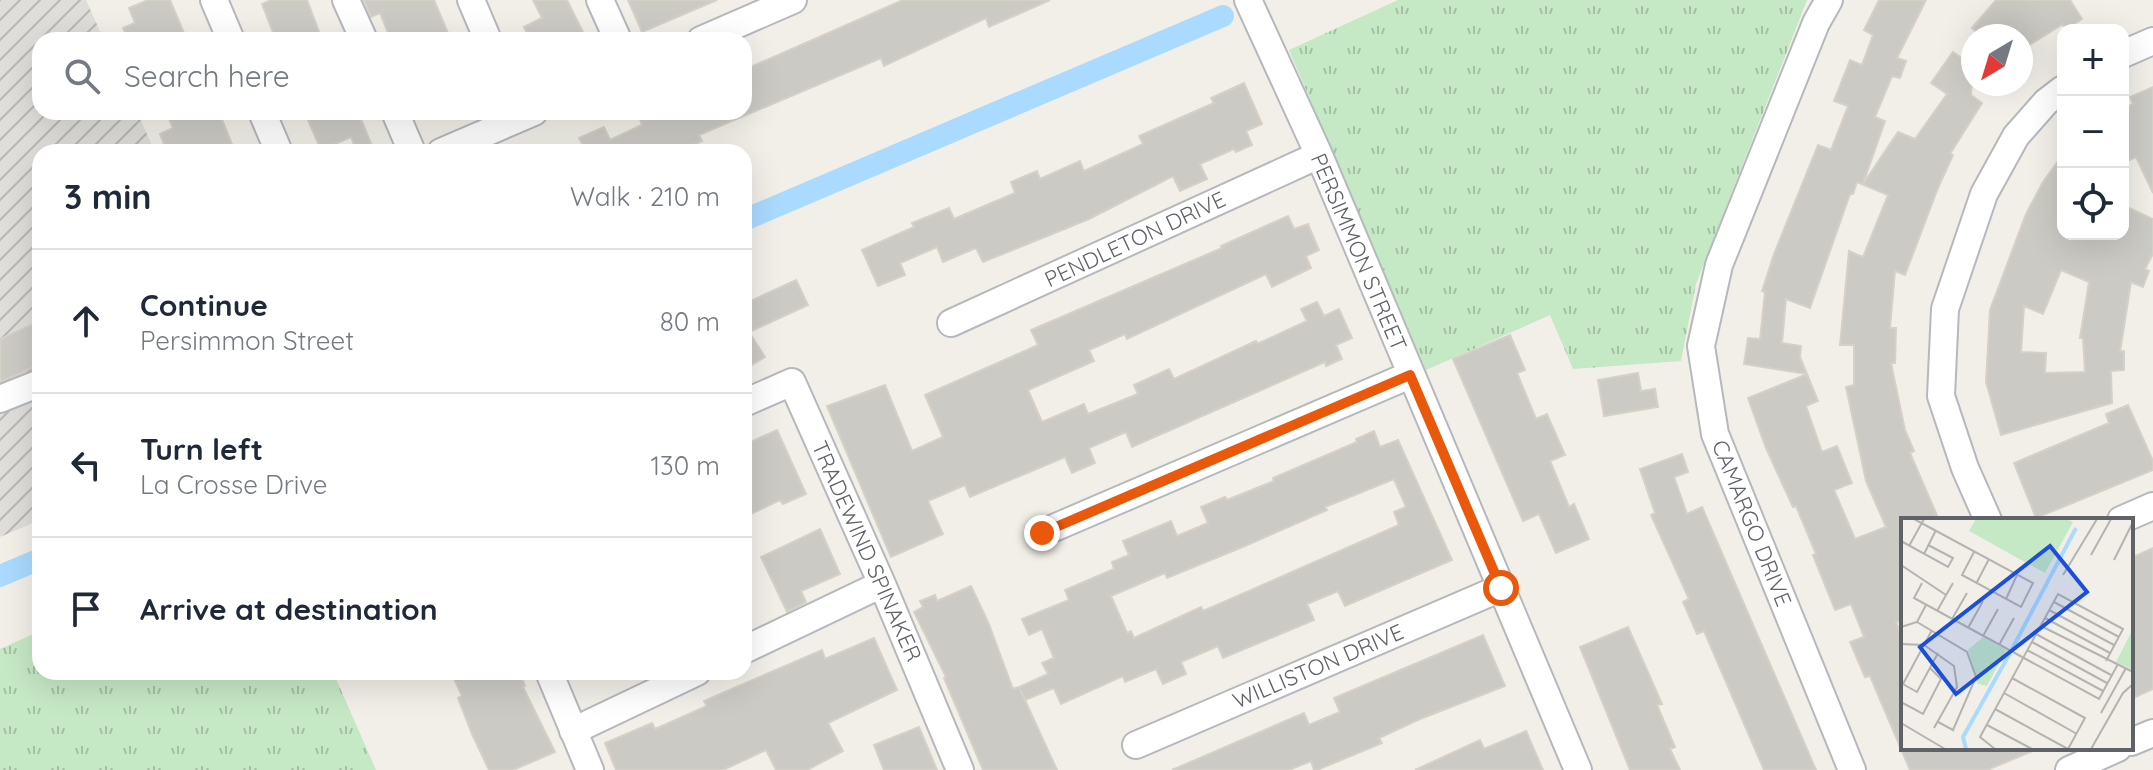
<!DOCTYPE html>
<meta charset="utf-8">
<style>
:root{--surface:#fff;--page:#f6f6f7;--text:#1f2937;--muted:#747a83;--line:#e0e1e3}
body{margin:0;font-family:Quicksand,sans-serif;background:var(--page);color:var(--text)}
.controls{position:absolute;right:24px;top:24px;display:grid;overflow:hidden;border-radius:16px;box-shadow:0 8px 32px #0002}
.controls button{width:72px;height:72px;display:grid;place-items:center;padding:0;border:0;border-bottom:2px solid var(--line);background:var(--surface);color:var(--text);font:40px sans-serif}
.compass{position:absolute;left:1961px;top:24px;width:72px;height:72px;border-radius:50%;background:var(--surface);box-shadow:0 8px 32px #0002;rotate:218deg}
.stop{position:absolute;width:24px;height:24px;margin:-18px;border:6px solid #ea580c;border-radius:50%;background:#fff}
.stop.end{background:#ea580c;border-color:#fff;box-shadow:0 2px 8px #0008}
.list{margin:0;padding:0;list-style:none}
h2{display:flex;justify-content:space-between;align-items:center;height:104px;margin:0;padding:0 32px;font-size:34px}
h2 small{font-size:26px;font-weight:400;color:var(--muted)}
.list li{display:grid;grid-template-columns:52px 1fr auto;gap:24px;align-items:center;box-sizing:border-box;height:144px;padding:0 32px;border-top:2px solid var(--line)}
.list b{display:block;font-size:30px;white-space:nowrap}
.list p{margin:0;font-size:26px;white-space:nowrap;color:var(--muted)}
.list em{font-size:26px;font-style:normal;color:var(--muted)}
.icon{flex:none;width:44px;height:44px;fill:none;stroke:currentColor;stroke-width:2;stroke-linecap:round;stroke-linejoin:round}
.map{position:relative;flex:none;width:2153px;height:770px;overflow:hidden}
.search{position:absolute;background:var(--surface);box-shadow:0 8px 32px #0002;left:32px;top:32px;width:720px;height:88px;display:flex;align-items:center;gap:20px;box-sizing:border-box;padding:0 28px;border-radius:24px;color:var(--muted);font-size:30px}
.panel{position:absolute;background:var(--surface);box-shadow:0 8px 32px #0002;left:32px;top:144px;width:720px;height:536px;border-radius:24px}
.map>svg:first-child{display:block}
.industrial{fill:url(#industrial-furrows)}
.grass{fill:url(#grass-tufts)}
.lines{fill:none;stroke-linecap:round;stroke-linejoin:round}
.canal{stroke:#aadaff;stroke-width:22}
.building{fill:#cccac5;stroke:#d6d1c6;stroke-width:2;fill-rule:evenodd}
.minor-casing{stroke:#b5b8bc;stroke-width:30}
.minor{stroke:#fff;stroke-width:26}
.route{stroke:#ea580c;stroke-width:10}
.labels{text-anchor:middle;stroke-width:7;stroke-linejoin:round;paint-order:stroke}
.street-label{font-size:22px;fill:#5f6368;stroke:#fff}
.inset-river{fill:none;stroke:#aadaff;stroke-width:4}
.inset-road{fill:none;stroke:#b3b3b1;stroke-width:2}
.view{fill:#1d4ed8;fill-opacity:0.15;stroke:#1d4ed8;stroke-width:4}
.inset-edge{fill:none;stroke:#5f6368;stroke-width:4}
</style>
<div class="map">
<svg width="2153" height="770" viewBox="0 0 2153 770">
<defs>
<pattern id="industrial-furrows" width="10" height="10" patternUnits="userSpaceOnUse" patternTransform="scale(2)"><rect width="10" height="10" fill="#e0deda"/><path d="M-1 1l2-2M0 10L10 0M9 11l2-2" fill="none" stroke="#b9b8b5"/></pattern>
<pattern id="grass-tufts" width="24" height="20" patternUnits="userSpaceOnUse" patternTransform="scale(2)"><rect width="24" height="20" fill="#c5e8c5"/><path d="M3 7l-1-3M5 7V3M7 7l1-3M15 17l-1-3M17 17v-4M19 17l1-3" fill="none" stroke="#a3c0a4"/></pattern>
</defs>
<rect width="100%" height="100%" fill="#f1efe8"/>
<!-- industrial -->
<path class="industrial" d="M0,0H86L104,40H40V112H137L155,152H40V520L0,537Z"/>
<!-- grass -->
<path class="grass" d="M1398,0H1807L1696,284L1681,361L1573,369L1550,315L1426,370L1289,50Z
M40,631V672H333L376,770H0V649Z"/>
<g class="lines">
<!-- canal -->
<path class="canal" d="M744,220L1223,16
M0,576L40,559"/>
</g>
<!-- building -->
<path class="building" d="M148,0H170L187,40H128L123,28L135,23L129,8Z
M271,0H307L319,32L299,40H276L262,4Z
M364,0H434L451,40H391L380,13L371,17Z
M533,0H567L587,40H530L524,27L542,18Z
M628,0H717L642,32Z
M903,0H1050L989,27L986,18L884,66L881,58L699,135L702,141L677,152H581L585,150L579,138L604,127L610,140L642,125L637,112H744V70Z
M1879,0H1926L1897,58L1906,61L1900,78L1892,76L1875,117L1885,121L1863,184L1898,132L1915,139L1947,94L1931,83L1953,52L1973,66L1971,95L1982,103L1950,154L1953,155L1938,188L1905,275L1895,271L1890,328H1896L1895,363H1891L1905,430L1914,451L1910,453L1939,520H1903V621L1896,622L1903,639V748H2040L1987,770H1910L1870,676L1865,677L1850,642L1864,637L1851,604L1835,610L1813,555L1816,554L1796,506L1793,507L1766,448L1748,398L1807,374L1818,401L1806,406L1822,452L1837,446L1852,483L1834,490L1855,539L1886,527L1866,481L1846,387L1854,385V345H1840L1849,251L1863,257L1888,195L1857,182L1853,194H1850L1810,308L1786,299L1782,343L1801,346L1800,357L1807,374L1744,364L1748,338L1760,339L1765,292L1762,291L1774,254L1818,145L1831,150L1848,106L1834,101L1850,60L1862,65L1873,35L1864,30Z
M1996,0H2070L2082,19L2066,29L2063,24L2026,47L2021,36H1980L1972,28Z
M1244,83L1262,124L1246,131L1252,145L1236,152L1234,149L1200,164L1207,179L1180,191L1173,176L1089,219L983,262L976,248L943,262L937,247L900,263L905,275L878,286L862,250L914,227L912,223L949,208L954,219L1015,193L1011,182L1037,171L1040,179L1080,161L1084,171L1143,144L1139,136L1214,103L1211,98Z
M2153,87V193L2136,157L2123,163V109L2133,104L2130,97Z
M166,112H219L235,152H167L160,134L173,128Z
M328,112H358L372,146L357,152L351,137L321,150L308,120Z
M2063,154V234H2123V205L2153,219V254L2145,269L2149,271L2143,287L2131,282L2120,352L2124,351V370L2111,371L2112,403L2001,435L1986,382L1990,310L2026,214L2043,182ZM2061,270L2089,282L2080,338H2083L2085,372L2045,373L2046,353L2021,352L2024,306L2043,314Z
M1288,216L1294,229L1308,224L1319,250L1306,256L1311,268L1272,287L1266,274L1127,339L1125,334L1089,350L1094,361L1028,390L1042,422L1084,404L1088,414L1138,394L1134,385L1169,369L1174,379L1256,341L1257,344L1307,321L1301,309L1317,302L1324,316L1339,309L1352,338L1336,345L1342,359L1326,366L1325,362L1132,447L1126,432L1089,448L1095,463L1072,473L1065,457L970,497L965,485L928,501L943,534L891,557L827,406L885,385L912,451L943,437L925,395L1038,345L1031,330L1222,248L1221,246Z
M796,280L808,305L749,332L765,357L750,366L744,355V304Z
M40,321V364L0,382V339Z
M1510,335L1525,370L1517,373L1536,419L1547,414L1565,455L1550,461L1569,507L1574,504L1589,539L1556,553L1539,514L1523,521L1453,359Z
M1638,373L1641,391L1655,389L1658,407L1604,416L1598,380Z
M2128,405L2153,461V470L2036,518L2014,463L2109,423L2106,414Z
M777,430L806,494L783,504L780,500L749,515L744,506V445Z
M1374,431L1380,447L1398,440L1452,560L1345,606L1338,591L1307,604L1314,620L1223,658L1218,646L1181,662L1186,674L1163,684L1156,669L1125,682L1123,676L1061,704L1054,688L1025,700L1019,687L1048,674L1042,663L1054,658L1042,629L1029,635L1022,619L1069,600L1065,590L1114,569L1112,562L1129,555L1123,541L1171,521L1177,536L1208,523L1201,507L1225,497L1227,500L1274,481L1273,478L1357,442L1356,439ZM1394,479L1406,507L1394,512L1399,525L1203,611L1201,607L1134,638L1131,631L1127,633L1111,596L1165,573L1167,578L1245,546L1327,510L1325,507Z
M1682,454L1688,472L1674,477L1687,514L1702,507L1816,770H1764L1704,631L1697,634L1683,602L1689,599L1651,515L1655,513L1640,469Z
M820,529L840,574L801,591L806,602L787,612L761,557Z
M2153,548V689L2131,699V558Z
M971,586L988,622L1013,689L1019,687L1057,770H983L944,678L946,677L914,612L923,607L920,601L935,595L937,601Z
M1628,627L1662,704L1657,705L1675,747L1670,749L1680,770H1630L1580,647Z
M1483,635L1505,686L1420,719L1379,738L1382,743L1317,770H1314L1311,761L1289,770H1172L1304,713L1309,725L1340,712L1334,698Z
M874,638L897,690L828,723L843,751L807,770H776L766,750L723,770H616L605,743L652,723L655,729L707,706L704,701L822,650L825,659Z
M451,672H520L525,686L523,687L555,752L513,770H489L472,734L458,698L462,696Z
M919,727L937,770H884L874,745Z
M1526,731L1543,770H1415L1480,740L1484,749Z"/>
<g class="lines">
<!-- minor casing -->
<g class="minor-casing">
<path id="minor" d="M214,0L231,40
M346,0L364,40
M471,0L488,40
M600,0L618,40
M1248,0L1319,155L1578,770
M1829,0L1816,23L1719,265L1701,346L1715,434L1852,770
M701,40L793,0
M2123,54L2153,41
M262,112L279,152
M395,112L412,152
M441,152L534,112
M951,323L1319,155
M0,399L40,383
M744,403L792,382L882,584L960,770
M1988,520L1965,468L1941,396L1945,309L1984,194L2016,136L2046,102L2063,89
M2121,520L2153,506
M1042,533L1410,375
M744,650L882,584
M549,672L590,770
M573,731L697,672
M2131,742L2153,733
M1136,745L1501,588
M2069,770L2118,748"/>
</g>
<!-- minor -->
<use href="#minor" class="minor"/>
</g>
<g class="lines">
<!-- route -->
<path class="route" d="M1042,533L1410,375L1501,588"/>
</g>
<g class="labels">
<!-- street labels -->
<g class="street-label">
<text transform="translate(1135 239) rotate(-25)" y="8">PENDLETON DRIVE</text>
<text transform="translate(1359 252) rotate(67)" y="8">PERSIMMON STREET</text>
<text transform="translate(1752 523) rotate(68)" y="8">CAMARGO DRIVE</text>
<text transform="translate(867 551) rotate(66)" y="8">TRADEWIND SPINAKER</text>
<text transform="translate(1318 666) rotate(-23)" y="8">WILLISTON DRIVE</text>
</g>
</g>
<!-- overview -->
<g transform="translate(1901 518)">
<rect width="232" height="232" fill="#f1efe8"/>
<path d="M75,1H166L172,4L144,55L68,13ZM232,111V152L215,144ZM82,119L105,132L86,168L77,166L67,132Z" fill="#c5e8c5"/>
<path class="inset-river" d="M111,131L175,10M65,231L62,219L109,135"/>
<path class="inset-road" d="M13,1L132,65L120,89L61,57L73,34M0,23L47,49L52,40L27,27M8,28L23,1M23,36L35,12M190,37L210,1M213,42L232,4M0,47L45,77M162,57L196,1M76,64L88,41M21,65L13,80L198,181L217,146M105,81L116,57M153,84L218,119M148,92L213,127M36,93L52,65M144,100L209,135M51,101L66,75M16,104L66,134L75,159L52,212L37,204M140,108L232,154M0,109L16,104L25,87M67,110L82,83M135,116L210,157M82,118L97,91M131,124L206,165M0,126L23,127L53,148L56,169L33,210M98,127L113,100M126,132L202,173M111,160L184,200L167,231M0,165L16,174L37,135M2,166L31,112M103,175L176,216M0,184L22,196L40,161L29,150M94,191L167,231M200,195L225,150M0,205L44,231M86,207L131,231M94,231L79,219L157,76L222,111L205,143M190,231L222,175L232,166"/>
<path class="view" d="M149,28L186,74L55,176L19,129Z"/>
<rect width="232" height="232" class="inset-edge"/>
</g>
</svg>
<div class="controls">
<button>+</button>
<button>−</button>
<button><svg class="icon" aria-label="locate" viewBox="0 0 24 24"><circle cx="12" cy="12" r="6"/><path d="M12 2v4M12 18v4M2 12h4M18 12h4"/></svg></button>
</div>
<svg class="compass" viewBox="-18 -18 36 36"><path d="M0-13l5 13h-10z" fill="#e53935"/><path d="M0 13l5-13h-10z" fill="#747a83"/></svg>
<div class="stop" style="left:1501px;top:588px"></div>
<div class="stop end" style="left:1042px;top:533px"></div>
<div class="search"><svg class="icon" aria-label="search" viewBox="0 0 24 24"><circle cx="10" cy="10" r="6"/><path d="M15 15l6 6"/></svg>Search here</div>
<section class="panel">
<h2>3 min<small>Walk · 210 m</small></h2>
<ul class="list">
<li><svg class="icon" aria-label="ahead" viewBox="0 0 24 24"><path d="M12 20V5M6 11l6-6 6 6"/></svg><div><b>Continue</b><p>Persimmon Street</p></div><em>80 m</em></li>
<li><svg class="icon" aria-label="left" viewBox="0 0 24 24"><path d="M17 20v-9H6M10 6l-5 5 5 5"/></svg><div><b>Turn left</b><p>La Crosse Drive</p></div><em>130 m</em></li>
<li><svg class="icon" aria-label="arrive" viewBox="0 0 24 24"><path d="M6 21V4h12l-3 4 3 4H6"/></svg><div><b>Arrive at destination</b></div></li>
</ul>
</section>
</div>
